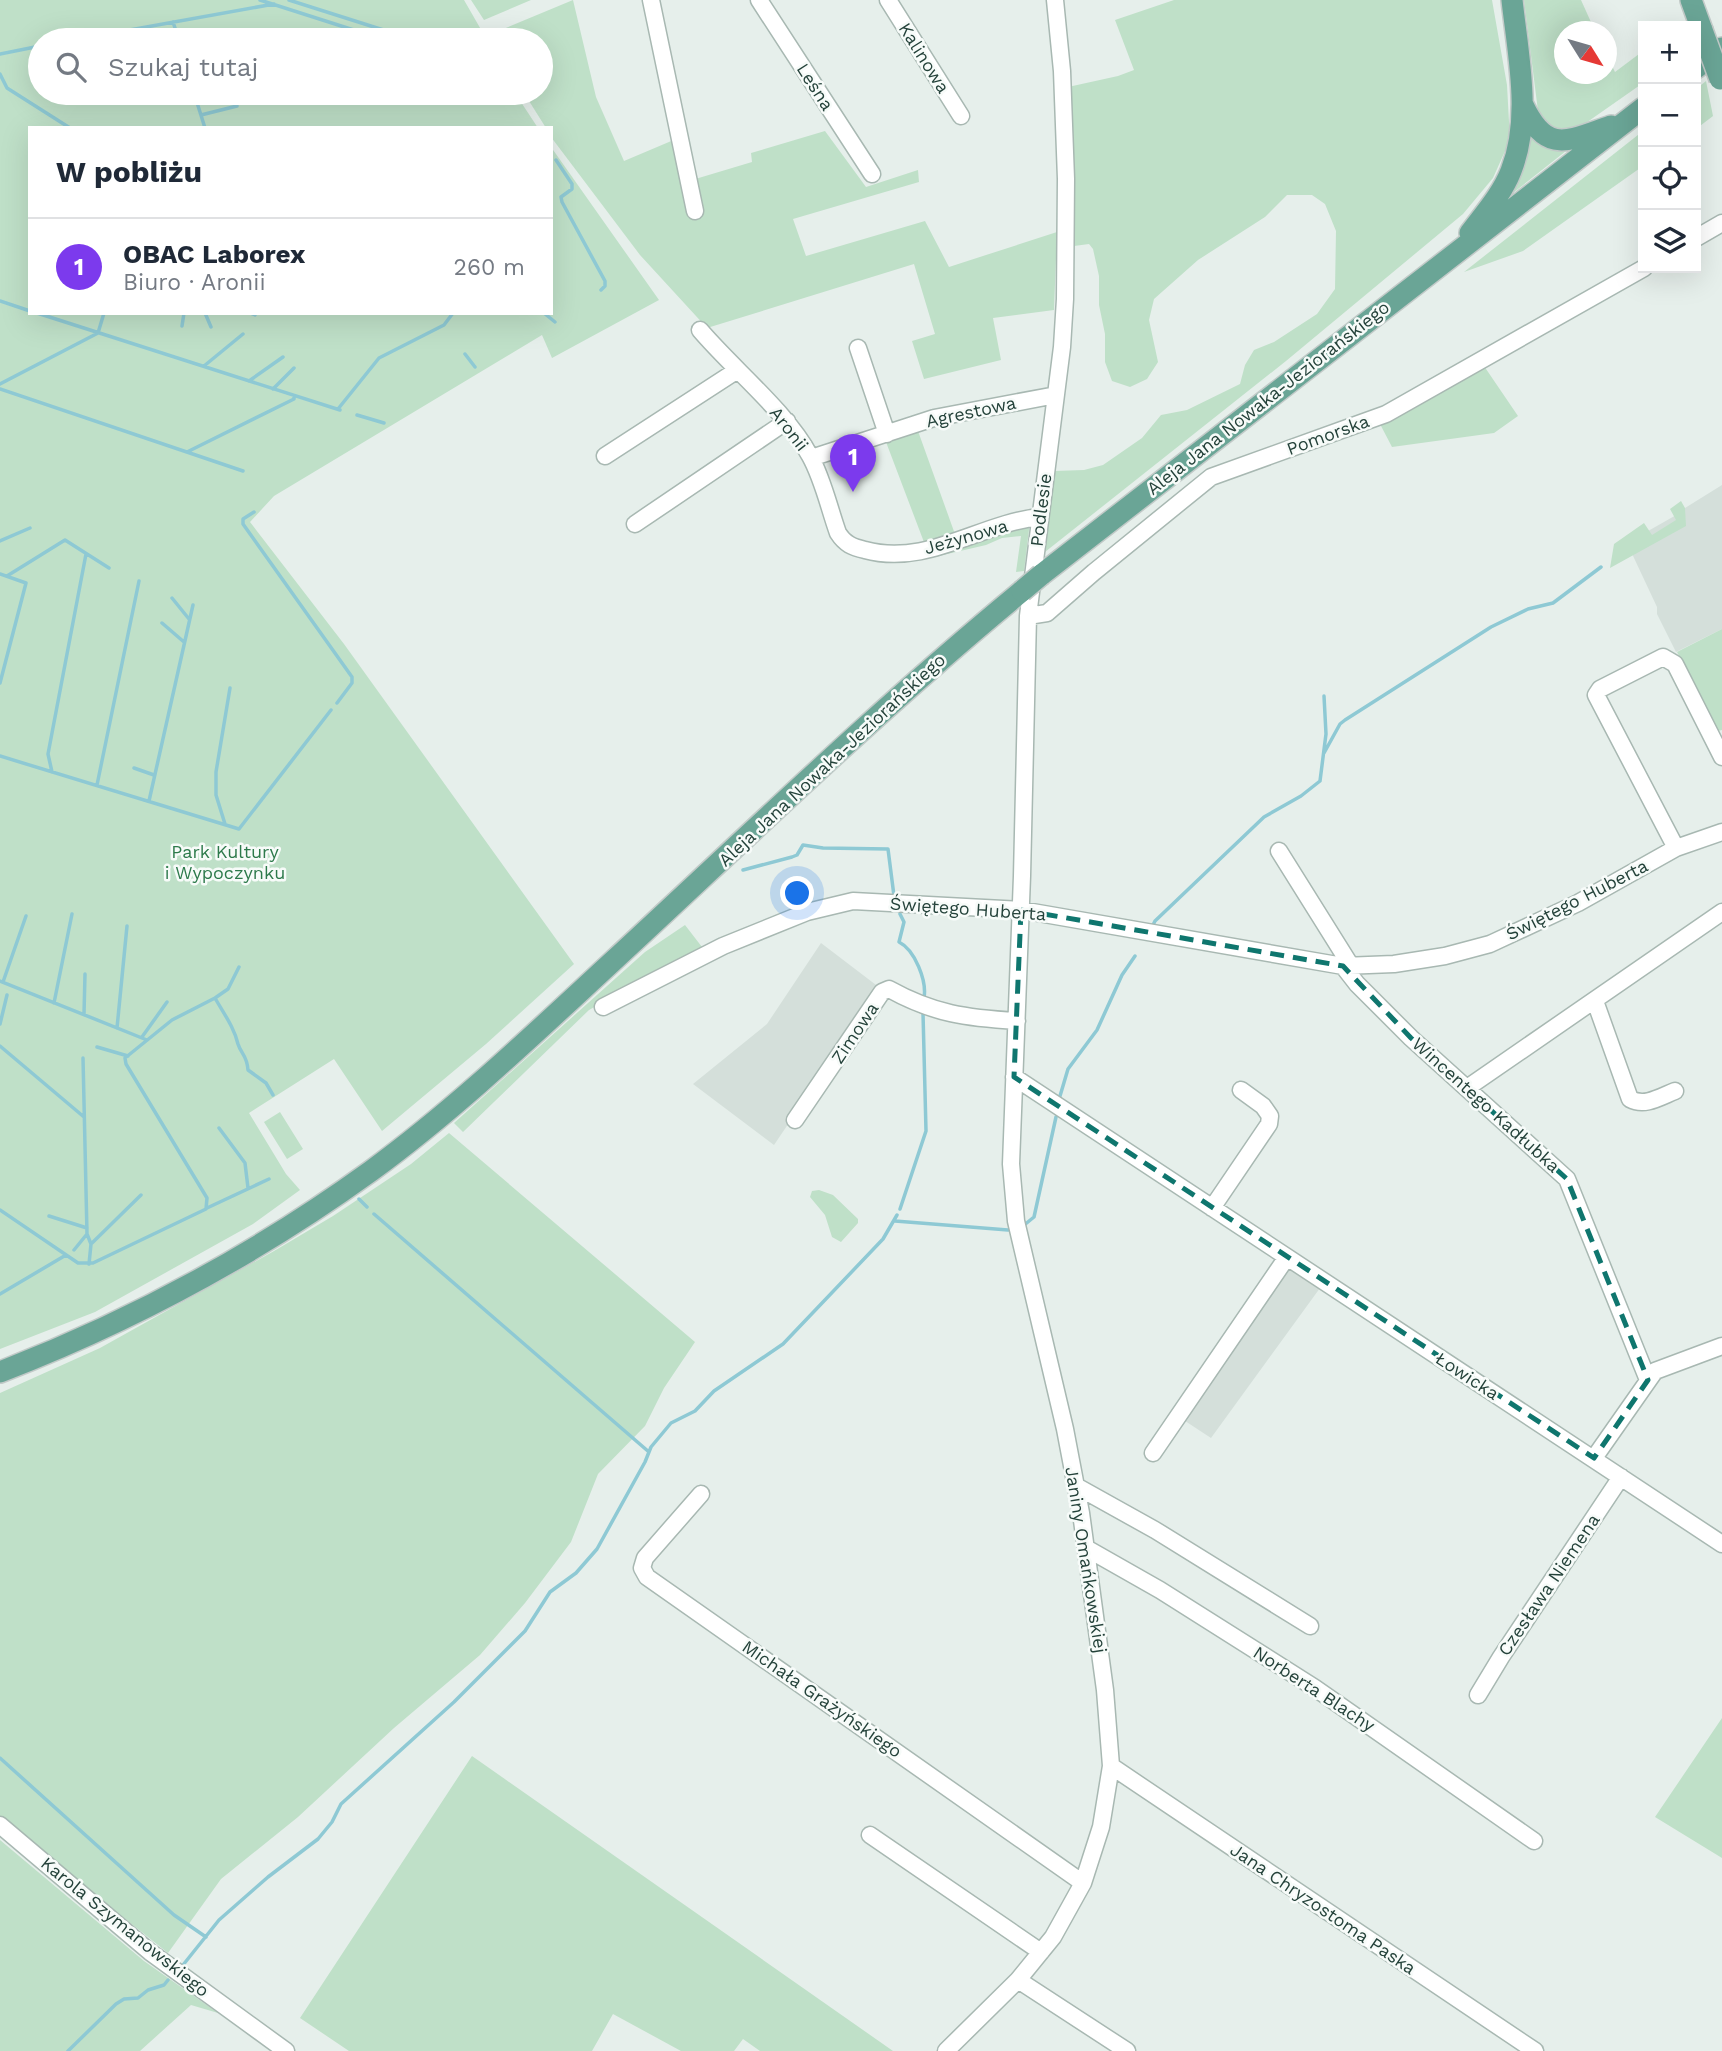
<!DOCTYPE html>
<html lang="pl">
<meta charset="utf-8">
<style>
:root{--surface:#fff;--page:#f2f2f3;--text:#1f2937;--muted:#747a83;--line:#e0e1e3;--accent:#7c3aed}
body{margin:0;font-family:"Work Sans",sans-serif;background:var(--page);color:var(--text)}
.controls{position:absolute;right:21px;top:21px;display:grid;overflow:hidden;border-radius:0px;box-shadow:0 7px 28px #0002}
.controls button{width:63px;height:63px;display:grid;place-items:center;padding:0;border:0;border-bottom:2px solid var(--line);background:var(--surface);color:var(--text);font:35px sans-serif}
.compass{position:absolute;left:1554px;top:21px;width:63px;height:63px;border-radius:50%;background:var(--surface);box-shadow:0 7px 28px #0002;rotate:127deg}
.you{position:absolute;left:798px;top:894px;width:24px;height:24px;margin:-18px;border:5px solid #fff;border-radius:50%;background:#1a73e8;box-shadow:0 0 0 10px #1a73e833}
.badge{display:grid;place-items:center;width:46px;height:46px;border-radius:50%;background:var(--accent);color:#fff;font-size:23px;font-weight:700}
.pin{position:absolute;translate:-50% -58px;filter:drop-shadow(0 2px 4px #0008)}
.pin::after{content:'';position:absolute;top:37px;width:24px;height:21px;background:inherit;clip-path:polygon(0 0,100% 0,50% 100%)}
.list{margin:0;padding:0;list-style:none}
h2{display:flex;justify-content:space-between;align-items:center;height:91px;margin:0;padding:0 28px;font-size:30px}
h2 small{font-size:23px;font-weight:400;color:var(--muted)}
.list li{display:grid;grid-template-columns:46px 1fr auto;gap:21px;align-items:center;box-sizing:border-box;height:98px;padding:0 28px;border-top:2px solid var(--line)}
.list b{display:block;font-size:26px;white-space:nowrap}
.list p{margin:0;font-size:23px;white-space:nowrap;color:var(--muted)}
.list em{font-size:23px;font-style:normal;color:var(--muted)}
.icon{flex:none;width:38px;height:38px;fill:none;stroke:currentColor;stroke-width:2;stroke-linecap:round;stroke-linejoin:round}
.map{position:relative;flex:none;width:1722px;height:2051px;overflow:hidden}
.search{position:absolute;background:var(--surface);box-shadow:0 7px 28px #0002;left:28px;top:28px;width:525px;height:77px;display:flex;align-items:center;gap:18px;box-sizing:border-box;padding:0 24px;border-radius:38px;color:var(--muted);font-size:26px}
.panel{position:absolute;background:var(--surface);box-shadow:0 7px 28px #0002;left:28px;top:126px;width:525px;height:189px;border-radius:0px}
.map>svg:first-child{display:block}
.built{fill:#d4dfda}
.green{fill:#bfe0c8}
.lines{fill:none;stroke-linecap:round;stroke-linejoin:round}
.stream{stroke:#8ec9d4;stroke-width:3.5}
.minor-casing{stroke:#a8b8b2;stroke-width:19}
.major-casing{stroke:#c2cac8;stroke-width:24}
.minor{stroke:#fff;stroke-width:16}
.major{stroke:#6aa596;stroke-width:21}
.major-bridge-casing{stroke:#c2cac8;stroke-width:24;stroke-linecap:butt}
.major-bridge{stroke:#6aa596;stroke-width:21}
.marked{fill:none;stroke:#0f766e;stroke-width:5;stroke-dasharray:14 9;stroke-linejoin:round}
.labels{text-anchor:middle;stroke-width:5;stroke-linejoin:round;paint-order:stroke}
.street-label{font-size:18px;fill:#24423a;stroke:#f7fbf9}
.park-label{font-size:18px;fill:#2d7a4b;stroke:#f7fbf9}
</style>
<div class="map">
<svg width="1722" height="2051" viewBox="0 0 1722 2051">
<rect width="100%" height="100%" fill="#e6efeb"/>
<!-- built -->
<path class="built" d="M1722,485V629L1676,652L1657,614V607L1627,543L1685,510V508Z
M821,943L880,988L774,1145L693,1084L767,1024Z
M1285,1265L1320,1288L1211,1438L1179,1417Z"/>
<!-- green -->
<path class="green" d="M0,0H464L487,40H40V93H515L538,128H30V313H551V147L659,300L552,358L542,335L274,496L250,522L344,644L574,964L486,1044L382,1131L334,1059L249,1113L286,1174L300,1190L253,1224L95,1312L0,1349Z
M471,0H531L484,20Z
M573,0L596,97L624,161L676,139L692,180L752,162L751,153L825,131L866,187L918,170L919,182L793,219L806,256L925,221L949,267L1057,232L1054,310L993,318L1001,360L924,379L912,341L935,334L914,264L707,328L640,255L551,137V128H546L524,93H541V40H492L489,35Z
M1174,0H1492L1507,85L1510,140L1493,178L1463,214L1286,361L1045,552L1054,471L1084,470L1103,465L1142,438L1161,415L1187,410L1240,384L1245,365L1254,350L1274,342L1317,314L1335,289L1336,231L1325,204L1312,195H1287L1265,217L1198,260L1154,299L1149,320L1158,362L1147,379L1130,387L1112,381L1105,362V334L1099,305V276L1093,249L1089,244L1074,246L1068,87L1118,76L1134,70L1115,20Z
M1524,0H1581L1595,31L1564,32V74H1606L1607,56L1615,72L1643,51V83L1583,125L1569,130L1548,129L1538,111Z
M1706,81L1713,116L1696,129V89Z
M1643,131V166L1523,251L1464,272Z
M1528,134L1545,146L1566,151L1508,197Z
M1484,366L1518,416L1494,433L1392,447L1380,424Z
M918,431L956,537L1031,513L1024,571L1016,572L1021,536L1002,538L986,545L930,558L886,442Z
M1681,501L1685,508L1686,526L1610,568L1614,544L1644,523L1652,535L1676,520L1670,509Z
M1722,629V730L1718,731L1677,652Z
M685,925L702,947L589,1010L463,1132L454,1123L645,952Z
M280,1112L303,1149L287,1159L264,1122Z
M449,1133L695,1342L664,1388L645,1426L598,1474L571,1542L525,1603L480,1655L394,1728L298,1817L221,1879L168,1953L0,1819V1393L100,1348L274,1251L333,1216L411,1164Z
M819,1190L833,1195L858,1219V1223L841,1242L832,1237L825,1215L810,1197L812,1191Z
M1722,1718V1858L1655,1817Z
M472,1756L893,2051H760L743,2039L734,2051H681L613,2014L592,2051H349L300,2018Z
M0,1840L144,1961L218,2013L191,2005L140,2051H0Z"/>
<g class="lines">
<!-- stream -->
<path class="stream" d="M260,0L385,40
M289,0L415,40
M173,22L179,40
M74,40L274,4
M474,40L477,37
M0,54L40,46
M0,74L7,88L70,128
M194,93L205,128
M201,115L237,106
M556,160L572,184V189L561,197L562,202L605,281V286L601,290
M0,301L30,311
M37,313L340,410
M205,313L211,327
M250,313L255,315
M544,313L555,322
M182,326L184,313
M465,354L475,367
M204,366L243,334
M249,381L283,357
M0,384L98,333L104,313
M0,389L243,471
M273,389L294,368
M338,409L379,358L444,325L453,313
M357,415L384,423
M187,452L294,399V396
M254,512L243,519V524L352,677V683L337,703
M0,541L30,528
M0,574L26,583L0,683
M7,576L65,540L109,568
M172,598L189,619
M162,623L184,642
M1324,753L1340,724L1345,720L1491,627L1528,609L1553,603L1601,567
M0,756L239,829L331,710
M134,768L154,775
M52,772L48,754L86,554
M97,785L139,581
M149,801L193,605
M225,824L216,795V772L230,688
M743,870L792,857L797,855L803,845L823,848L888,849L894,896
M900,914L904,922L899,942C915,950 927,981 924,998
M1152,927L1155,921L1264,817L1301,796L1320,781L1326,734L1324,696
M0,981L147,1040
M3,982L26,916
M215,998C224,1014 234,1027 238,1044C241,1054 247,1055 248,1070L266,1083L273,1095
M54,1003L72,914
M84,1014L85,974
M0,1024L7,995
M117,1028L127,926
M142,1037L167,1002
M0,1046L84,1117
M97,1047L128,1056
M83,1058L87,1234L91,1244L89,1264
M1060,1096L1068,1069L1097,1030L1122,975L1135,956
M219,1128L245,1163L248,1188
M359,1199L367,1207
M207,1208L269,1179
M900,1209L926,1131L923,1013
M0,1210L78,1263H93L206,1209L207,1198L126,1064L125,1058L172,1020L215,998L228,989L239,967
M374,1214L649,1452
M49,1216L87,1228
M895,1221L1008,1230
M1023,1226L1034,1217L1056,1117
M91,1244L141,1195
M74,1250L87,1234
M0,1294L66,1255
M0,1758L174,1915L206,1937
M183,1965L219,1920L268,1877L318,1839L332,1822L341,1804L454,1702L525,1631L550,1592L576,1573L597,1549L645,1462L651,1447L671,1423L695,1411L714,1391L783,1344L883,1239L897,1215
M68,2051L116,2004L124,1999L138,1998L148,1990L164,1985L168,1980"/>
<!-- minor casing -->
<g class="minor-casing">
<path id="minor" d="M651,0L695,211
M759,0L872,174
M888,0L961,116
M1696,238L1722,223
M700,330C735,371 785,410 810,456C823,479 829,508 838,533C845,544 852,547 865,550C927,567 980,523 1040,517
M858,348L887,434
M605,456L736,371
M811,458L934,418L1056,395
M635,524L787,421
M1028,616L1047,613L1094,572L1211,477L1386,414L1644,268
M1676,848L1596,695L1600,689L1663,657L1675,664L1722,757
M1279,851L1351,966
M1343,966L1357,984L1411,1038L1567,1179L1648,1380
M1595,1001L1630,1099C1645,1107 1660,1097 1675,1091
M603,1007L723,946L807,912L853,901L1021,910L1343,966L1394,964L1445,956L1490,944L1578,903L1676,848L1722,832
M1014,1077L1722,1544
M1467,1088L1722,912
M795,1120L882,992L889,989C934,1014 967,1018 1017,1021
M1212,1208L1269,1124L1270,1116L1263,1106L1241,1090
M1153,1453L1287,1257
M1594,1458L1655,1371L1722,1346
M1076,1486L1155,1530L1310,1626
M701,1494L645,1558L642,1568L647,1577L1083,1883
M1086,1548L1160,1590L1315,1688L1534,1841
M1478,1695L1501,1657L1621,1477
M1111,1766L1535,2051
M0,1825L150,1952L286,2051
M870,1835L1041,1952
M1018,1980L1127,2051
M946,2051L1018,1980L1053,1937L1083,1883L1101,1827L1111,1766L1105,1690L1081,1513L1065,1429L1016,1221L1011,1164L1022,876L1028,616L1062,347L1065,299L1066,179L1062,71L1055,0"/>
</g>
<!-- major casing -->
<g class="major-casing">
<path id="major" d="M1691,0L1702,30
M1696,68L1722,48
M1523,105C1547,155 1567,141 1611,126
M1470,233C1485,213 1502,194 1511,171C1532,118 1518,55 1512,0
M1041,575L1643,108
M0,1372C132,1321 256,1254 371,1171C457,1108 534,1034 612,962C747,837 880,708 1022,591"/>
</g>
<!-- minor -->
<use href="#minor" class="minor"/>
<!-- major -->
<use href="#major" class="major"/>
<!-- major-bridge casing -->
<g class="major-bridge-casing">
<path id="major-bridge" d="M1702,30L1720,79
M1022,591L1041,575"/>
</g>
<!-- major-bridge -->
<use href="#major-bridge" class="major-bridge"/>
</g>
<!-- marked area -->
<path class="marked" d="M1021,910L1343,966L1411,1038L1567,1179L1648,1380L1594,1458L1014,1077Z"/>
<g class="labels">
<!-- street labels -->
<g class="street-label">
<text transform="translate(924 58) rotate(58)" y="6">Kalinowa</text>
<text transform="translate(815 87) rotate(57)" y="6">Leśna</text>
<text transform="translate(1268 398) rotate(-38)" y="6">Aleja Jana Nowaka-Jeziorańskiego</text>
<text transform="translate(971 412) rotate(-12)" y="6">Agrestowa</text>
<text transform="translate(789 429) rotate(52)" y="6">Aronii</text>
<text transform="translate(1328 435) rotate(-20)" y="6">Pomorska</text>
<text transform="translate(1041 510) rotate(-83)" y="6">Podlesie</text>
<text transform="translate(966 537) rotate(-16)" y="6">Jeżynowa</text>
<text transform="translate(832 760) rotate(-43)" y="6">Aleja Jana Nowaka-Jeziorańskiego</text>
<text transform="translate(1577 900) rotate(-27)" y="6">Świętego Huberta</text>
<text transform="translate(968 909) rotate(4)" y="6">Świętego Huberta</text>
<text transform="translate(855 1033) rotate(-56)" y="6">Zimowa</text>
<text transform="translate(1486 1105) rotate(42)" y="6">Wincentego Kadłubka</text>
<text transform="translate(1467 1376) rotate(33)" y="6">Łowicka</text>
<text transform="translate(1086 1560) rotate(81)" y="6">Janiny Omańkowskiej</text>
<text transform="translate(1549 1585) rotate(-56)" y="6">Czesława Niemena</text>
<text transform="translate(1314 1689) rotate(33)" y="6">Norberta Blachy</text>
<text transform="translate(822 1699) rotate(35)" y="6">Michała Grażyńskiego</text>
<text transform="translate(1323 1909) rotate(34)" y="6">Jana Chryzostoma Paska</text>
<text transform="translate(125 1927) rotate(39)" y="6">Karola Szymanowskiego</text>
</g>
<!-- park labels -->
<g class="park-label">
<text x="225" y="858">Park Kultury<tspan x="225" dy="21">i Wypoczynku</tspan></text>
</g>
</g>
</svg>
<div class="controls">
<button>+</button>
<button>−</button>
<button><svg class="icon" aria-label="locate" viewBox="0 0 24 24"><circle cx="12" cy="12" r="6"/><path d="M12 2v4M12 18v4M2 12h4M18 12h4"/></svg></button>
<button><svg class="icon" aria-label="layers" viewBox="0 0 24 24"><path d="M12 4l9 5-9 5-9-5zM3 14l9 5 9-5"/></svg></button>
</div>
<svg class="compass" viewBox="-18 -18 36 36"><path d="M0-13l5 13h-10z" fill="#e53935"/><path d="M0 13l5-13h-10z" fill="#747a83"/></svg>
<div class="you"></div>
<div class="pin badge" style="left:853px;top:492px">1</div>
<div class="search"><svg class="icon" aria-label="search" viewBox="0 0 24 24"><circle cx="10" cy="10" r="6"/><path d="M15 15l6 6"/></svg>Szukaj tutaj</div>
<section class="panel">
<h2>W pobliżu<small></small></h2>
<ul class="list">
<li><span class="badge">1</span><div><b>OBAC Laborex</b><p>Biuro · Aronii</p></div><em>260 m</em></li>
</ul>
</section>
</div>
